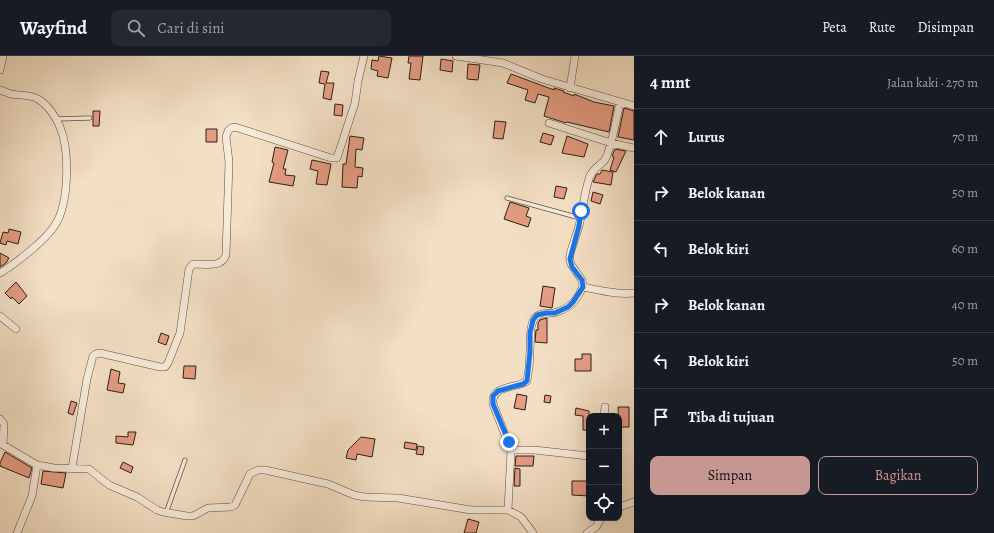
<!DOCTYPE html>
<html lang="id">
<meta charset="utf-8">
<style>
:root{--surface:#171b24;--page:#242831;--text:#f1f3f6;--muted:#9ea1a6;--line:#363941;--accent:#c59692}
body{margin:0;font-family:Alegreya,serif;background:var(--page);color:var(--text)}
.controls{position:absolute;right:12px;bottom:12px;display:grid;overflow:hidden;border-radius:8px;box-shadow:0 4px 16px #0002}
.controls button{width:36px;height:36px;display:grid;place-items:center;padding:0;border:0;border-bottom:1px solid var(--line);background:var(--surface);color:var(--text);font:20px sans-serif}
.stop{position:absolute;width:12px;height:12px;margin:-9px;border:3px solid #1a73e8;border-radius:50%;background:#fff}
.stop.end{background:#1a73e8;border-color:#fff;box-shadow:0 1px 4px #0008}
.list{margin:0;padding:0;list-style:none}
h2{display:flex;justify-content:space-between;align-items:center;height:52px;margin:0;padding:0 16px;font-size:17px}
h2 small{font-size:13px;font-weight:400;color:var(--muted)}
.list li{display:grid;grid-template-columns:26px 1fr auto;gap:12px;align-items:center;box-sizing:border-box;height:56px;padding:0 16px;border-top:1px solid var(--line)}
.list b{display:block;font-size:15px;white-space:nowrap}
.list em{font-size:13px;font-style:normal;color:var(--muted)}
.actions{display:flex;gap:8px;padding:12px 16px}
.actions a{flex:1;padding:9px 0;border:1px solid var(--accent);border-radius:8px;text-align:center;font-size:14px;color:var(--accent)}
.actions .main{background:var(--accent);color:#111}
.icon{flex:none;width:22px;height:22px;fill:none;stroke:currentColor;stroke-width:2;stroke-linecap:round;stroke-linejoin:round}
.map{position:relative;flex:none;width:634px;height:477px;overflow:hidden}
header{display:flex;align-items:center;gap:24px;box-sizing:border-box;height:56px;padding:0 20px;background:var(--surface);border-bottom:1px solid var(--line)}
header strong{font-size:19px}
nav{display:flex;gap:22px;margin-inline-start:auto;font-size:14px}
.search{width:280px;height:36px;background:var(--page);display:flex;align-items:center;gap:10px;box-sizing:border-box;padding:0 14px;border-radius:8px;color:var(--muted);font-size:15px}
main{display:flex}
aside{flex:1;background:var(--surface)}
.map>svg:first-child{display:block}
.building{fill:#e69c83;stroke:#282016}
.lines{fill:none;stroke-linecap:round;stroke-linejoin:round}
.service-casing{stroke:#5b5042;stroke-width:5}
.minor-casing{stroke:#5b5042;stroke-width:8}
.service{stroke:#f7ead9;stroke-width:3.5}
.minor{stroke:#f7ead9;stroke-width:7}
.route{stroke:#1a73e8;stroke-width:5}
</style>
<header>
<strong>Wayfind</strong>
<div class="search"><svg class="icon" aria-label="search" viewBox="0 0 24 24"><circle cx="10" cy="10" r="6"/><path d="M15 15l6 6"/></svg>Cari di sini</div>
<nav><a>Peta</a><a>Rute</a><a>Disimpan</a></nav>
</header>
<main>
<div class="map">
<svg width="634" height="477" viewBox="0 0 634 477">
<rect width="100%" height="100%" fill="#f3dfc4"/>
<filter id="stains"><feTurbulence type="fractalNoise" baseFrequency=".005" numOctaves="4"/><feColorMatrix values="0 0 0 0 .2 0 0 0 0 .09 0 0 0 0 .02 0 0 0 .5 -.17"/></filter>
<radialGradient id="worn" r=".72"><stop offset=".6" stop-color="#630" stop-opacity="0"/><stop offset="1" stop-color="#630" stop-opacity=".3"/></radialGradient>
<!-- building -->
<path class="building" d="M379,0L392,2L388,22L377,20L378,15L371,13L372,4L378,5Z
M409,0H423L420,24L409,23L411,7H408Z
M441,3L453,5L452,16L440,14Z
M468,8L480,9L478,24L467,23Z
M321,15L329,16L326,27H334L331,44L323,42L325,28L319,27Z
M511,18L554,34V32L564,35L563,36L574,40V38L594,46L614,50L609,76L567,66L566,67L544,60L549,41L538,38L535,47L525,44L528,34L507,27Z
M335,48L343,49L342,60L334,59Z
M624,52L634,55V84L618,81Z
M93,55H100L99,70H93Z
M495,65L506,66L503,83L493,82Z
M206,73H217V86H206Z
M543,77L554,80L551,89L540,86Z
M350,80L364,82L362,94L356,93L355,111L363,112L362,121L358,120L357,132L342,131L343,108H346Z
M567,80L588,88L584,101L562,97Z
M275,91L288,94L283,113H286L285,119L295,120L293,130L269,126L274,107L272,106Z
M615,93L626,95L616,116L610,114L614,101L612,100Z
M312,104L331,108L327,129L316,128L318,115L310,113Z
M602,114L613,116L611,129L593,126L597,118H600Z
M556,130L567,132L564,143L554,141Z
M593,136L603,139L600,148L591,145Z
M510,146L529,152L526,160L531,162L528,171L504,163Z
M9,173L21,176L18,188L7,185L6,189L0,187L3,176L8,177Z
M0,197L9,202L6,207L0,211Z
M16,226L27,240L19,248L12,241L11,243L5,237Z
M543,230L555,232L552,252L540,250Z
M547,262V287L535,286L536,274H538V267L540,264Z
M161,277L169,280L166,289L158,286Z
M582,298H591V315H575V303H582Z
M184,310H196L195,323L183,322Z
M111,313L120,316L118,327L125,328L123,337L107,334Z
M517,338L527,340L525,354L514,352Z
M545,339L551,340L550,347L544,346Z
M71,345L77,347L73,359L68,357Z
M618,351H629V371H619Z
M576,352L589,355V374H583V360L575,359Z
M128,376H136L133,389L116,387V380L128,381Z
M361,381L375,383L372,401L357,398L356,404L346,402L348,394Z
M405,386L417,388L416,394L404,392Z
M418,390L424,391L423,399L416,398Z
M5,396L32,412L29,422L0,410V407Z
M516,400H534L533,410H515Z
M123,406L133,411L131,417L120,412Z
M515,412L520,413V430H514Z
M43,415L66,417L63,432L41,428Z
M572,425H589V440L572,439Z
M468,463L479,466L476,477H464Z"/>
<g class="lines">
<!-- service casing -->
<g class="service-casing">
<path id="service" d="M57,63L90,62
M507,142L580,162
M166,457L185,404"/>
</g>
<!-- minor casing -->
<g class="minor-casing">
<path id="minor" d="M456,0L503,7L542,23L634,50
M0,14L3,0
M570,32L575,0
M0,34C4,35 7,37 11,38C20,40 30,38 38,43C48,49 56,61 60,71C70,95 69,148 55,169C46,184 15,208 0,217
M549,67L611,87L634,92
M583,231C599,234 617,239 634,237
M0,260L16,273
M604,360L605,351
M0,363L4,368L3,389L37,409L54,412L89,413L109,429L137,441L157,454L163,456L187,460H193L208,452L231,451L235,449L250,418L258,414H265L328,428L354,439L365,441L398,442L471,454H508L521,461L533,477
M511,394H534L589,400
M72,412L87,323L93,300L96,298L100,297L160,311H165L168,307L180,277L189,213L193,208C205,208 222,212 226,199L229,106L226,81L228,75L231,72L235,71L331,102H337L355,47L358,25L364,0
M619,451L634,446
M508,454L511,394L493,348C491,328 517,333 527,325C529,315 530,305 530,295C531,285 529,274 533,265C538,254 549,259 557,256C569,252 578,243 582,232C587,221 567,213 570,199C572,190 576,180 579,170C583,154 584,136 590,120C594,111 602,109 606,102C613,85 616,65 620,46
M17,477L32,440L37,409
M587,477L596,471L601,462"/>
</g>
<!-- service -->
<use href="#service" class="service"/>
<!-- minor -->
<use href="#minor" class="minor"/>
</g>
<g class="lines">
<!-- route -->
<path class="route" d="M509,386L493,348V340L498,335L523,328L527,325L530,296V277L533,264L537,259L546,257H555L568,251L573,246L583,231L582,224L572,211L570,203L579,170L581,155"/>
</g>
<rect width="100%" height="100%" filter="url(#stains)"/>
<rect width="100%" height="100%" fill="url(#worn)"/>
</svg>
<div class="controls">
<button>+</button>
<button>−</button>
<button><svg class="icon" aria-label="locate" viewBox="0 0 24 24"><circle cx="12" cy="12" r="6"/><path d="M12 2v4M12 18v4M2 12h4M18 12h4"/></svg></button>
</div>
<div class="stop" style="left:581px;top:155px"></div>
<div class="stop end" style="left:509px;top:386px"></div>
</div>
<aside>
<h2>4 mnt<small>Jalan kaki · 270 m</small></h2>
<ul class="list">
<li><svg class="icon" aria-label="ahead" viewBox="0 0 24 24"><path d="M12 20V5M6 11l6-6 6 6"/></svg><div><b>Lurus</b></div><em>70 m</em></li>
<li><svg class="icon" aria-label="right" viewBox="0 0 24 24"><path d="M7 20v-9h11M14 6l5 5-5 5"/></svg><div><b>Belok kanan</b></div><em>50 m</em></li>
<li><svg class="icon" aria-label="left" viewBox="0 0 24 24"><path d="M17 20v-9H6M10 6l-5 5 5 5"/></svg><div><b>Belok kiri</b></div><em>60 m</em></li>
<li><svg class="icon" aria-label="right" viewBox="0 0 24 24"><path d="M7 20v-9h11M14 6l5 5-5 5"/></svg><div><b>Belok kanan</b></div><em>40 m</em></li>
<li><svg class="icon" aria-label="left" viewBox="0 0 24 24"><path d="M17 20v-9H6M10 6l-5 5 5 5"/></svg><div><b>Belok kiri</b></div><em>50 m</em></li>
<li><svg class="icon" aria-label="arrive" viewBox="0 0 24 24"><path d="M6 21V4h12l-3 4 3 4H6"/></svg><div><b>Tiba di tujuan</b></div></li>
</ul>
<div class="actions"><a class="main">Simpan</a><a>Bagikan</a></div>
</aside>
</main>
